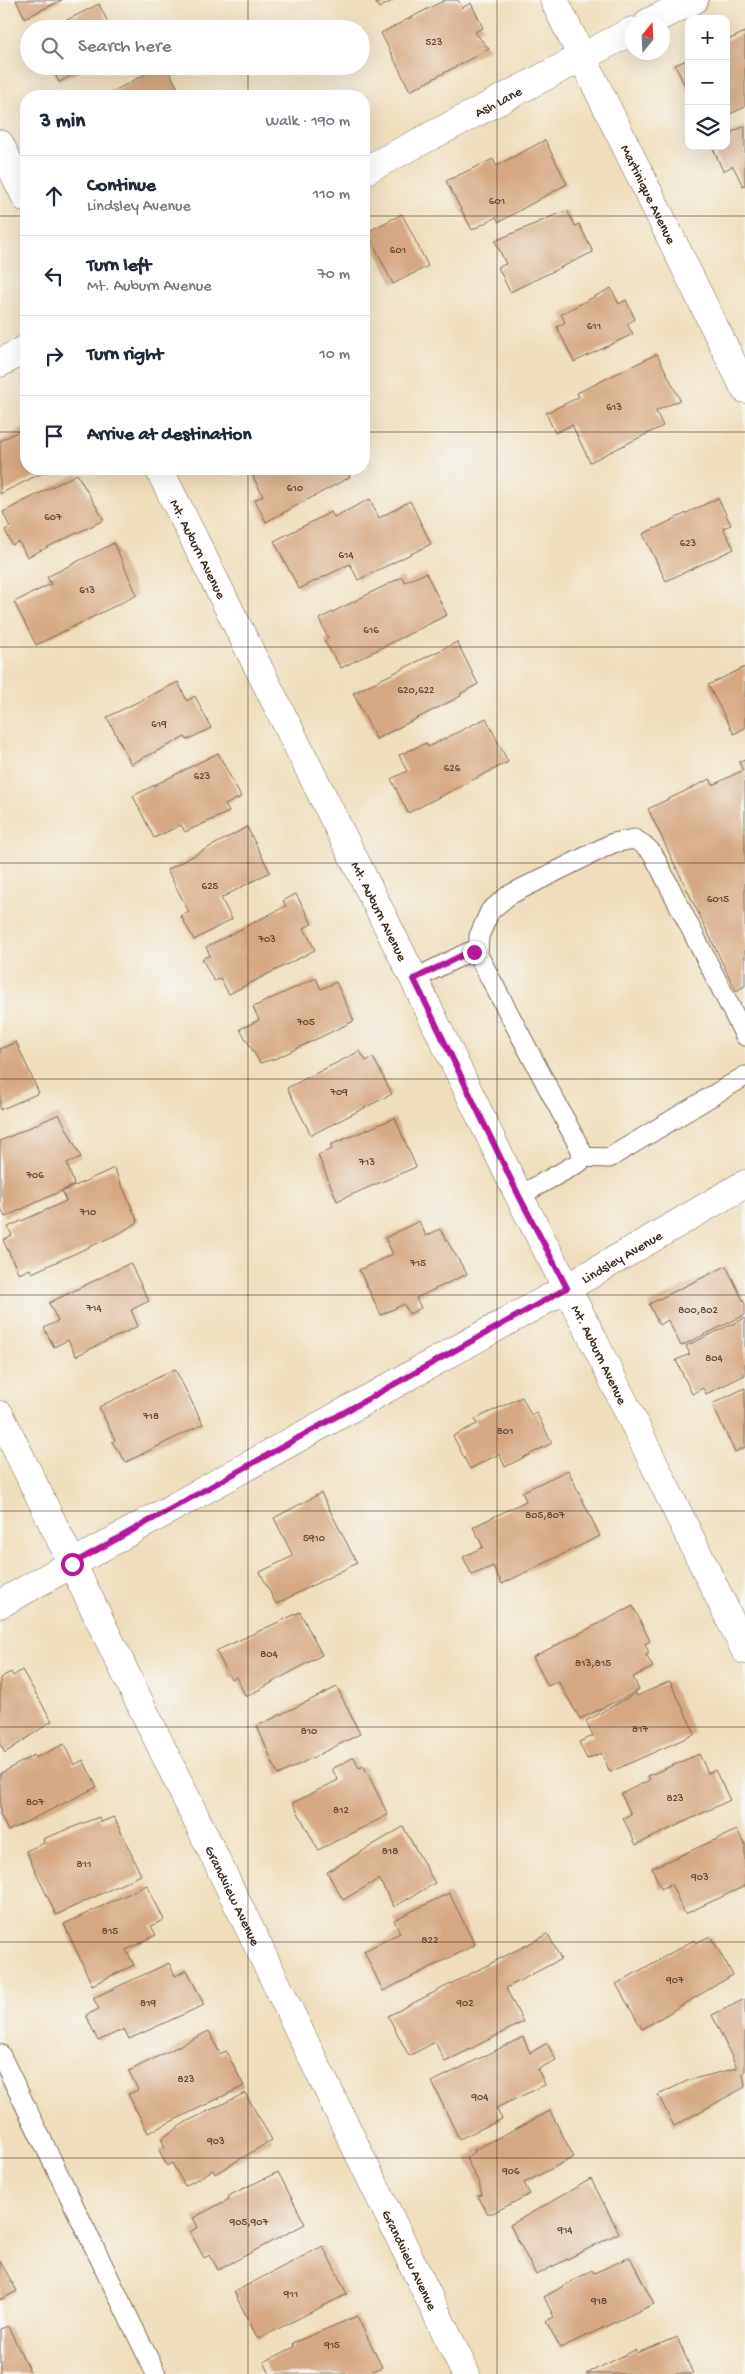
<!DOCTYPE html>
<meta charset="utf-8">
<style>
:root{--surface:#fff;--page:#f6f6f7;--text:#1f2937;--muted:#747a83;--line:#e0e1e3}
body{margin:0;font-family:"Gochi Hand",sans-serif;background:var(--page);color:var(--text)}
.controls{position:absolute;right:15px;top:15px;display:grid;overflow:hidden;border-radius:10px;box-shadow:0 5px 20px #0002}
.controls button{width:45px;height:45px;display:grid;place-items:center;padding:0;border:0;border-bottom:1px solid var(--line);background:var(--surface);color:var(--text);font:25px sans-serif}
.compass{position:absolute;left:625px;top:15px;width:45px;height:45px;border-radius:50%;background:var(--surface);box-shadow:0 5px 20px #0002;rotate:18deg}
.stop{position:absolute;width:15px;height:15px;margin:-11px;border:4px solid #b5179e;border-radius:50%;background:#fff}
.stop.end{background:#b5179e;border-color:#fff;box-shadow:0 1px 5px #0008}
.list{margin:0;padding:0;list-style:none}
h2{display:flex;justify-content:space-between;align-items:center;height:65px;margin:0;padding:0 20px;font-size:21px}
h2 small{font-size:16px;font-weight:400;color:var(--muted)}
.list li{display:grid;grid-template-columns:32px 1fr auto;gap:15px;align-items:center;box-sizing:border-box;height:80px;padding:0 20px;border-top:1px solid var(--line)}
.list b{display:block;font-size:19px;white-space:nowrap}
.list p{margin:0;font-size:16px;white-space:nowrap;color:var(--muted)}
.list em{font-size:16px;font-style:normal;color:var(--muted)}
.icon{flex:none;width:28px;height:28px;fill:none;stroke:currentColor;stroke-width:2;stroke-linecap:round;stroke-linejoin:round}
.map{position:relative;flex:none;width:745px;height:2374px;overflow:hidden}
.search{position:absolute;background:var(--surface);box-shadow:0 5px 20px #0002;left:20px;top:20px;width:350px;height:55px;display:flex;align-items:center;gap:12px;box-sizing:border-box;padding:0 18px;border-radius:28px;color:var(--muted);font-size:19px}
.panel{position:absolute;background:var(--surface);box-shadow:0 5px 20px #0002;left:20px;top:90px;width:350px;height:385px;border-radius:20px}
.map>svg:first-child{display:block}
.building{fill:#d5a881}
.lines{fill:none;stroke-linecap:round;stroke-linejoin:round}
.service-casing{stroke:#7a6956;stroke-width:21}
.minor-casing{stroke:#7a6956;stroke-width:29}
.tertiary-casing{stroke:#7a6956;stroke-width:29}
.service{stroke:#fff;stroke-width:19}
.minor{stroke:#fff;stroke-width:28}
.tertiary{stroke:#fff;stroke-width:28}
.route{stroke:#b5179e;stroke-width:6}
.grid{fill:none;stroke:#3b2a1e;stroke-width:1;stroke-opacity:0.55}
.labels{text-anchor:middle;stroke-width:4.5;stroke-linejoin:round;paint-order:stroke}
.number-label{font-size:11px;fill:#624a37}
.street-label{font-size:14px;fill:#3b2a1e;stroke:#f6f6f2}
</style>
<div class="map">
<svg width="745" height="2374" viewBox="0 0 745 2374">
<rect width="100%" height="100%" fill="#f6f6f2"/>
<filter id="ink" filterUnits="userSpaceOnUse"><feTurbulence type="fractalNoise" baseFrequency=".02" numOctaves="2"/><feDisplacementMap in="SourceGraphic" scale="10" xChannelSelector="R" yChannelSelector="G"/><feConvolveMatrix kernelMatrix="1 2 1 2 8 2 1 2 1" color-interpolation-filters="sRGB"/></filter>
<filter id="wash" filterUnits="userSpaceOnUse"><feTurbulence type="fractalNoise" baseFrequency=".0096" numOctaves="4" result="noise"/><feDisplacementMap in="SourceGraphic" scale="20" xChannelSelector="R" yChannelSelector="G"/><feGaussianBlur stdDeviation="1.12" result="paint"/><feColorMatrix in="noise" values="0 0 0 0 0 0 0 0 0 0 0 0 0 0 0 0 0 1.4 0 .05"/><feComposite in="paint" operator="in"/></filter>
<g filter="url(#wash)">
<rect width="100%" height="100%" fill="#efdebd"/>
<g id="blocks">
<!-- building -->
<path class="building" d="M16,0H62L25,18Z
M375,0H394L379,8Z
M445,0H458L462,8L471,3L483,28L475,32L489,49L410,91L381,33Z
M99,4L111,29H49Z
M745,32V107L726,116V41Z
M689,59V94L675,65Z
M50,66H90L59,82Z
M161,66H166L182,96H104Z
M745,126V185L743,186L733,166L723,171L712,146H726V135Z
M545,140L567,184L499,222L496,217L472,230L446,181L493,159L496,166Z
M567,210L575,226L579,224L593,252L510,292L498,267L506,264L495,241Z
M402,214L428,266L393,284L367,232Z
M611,288L619,304L626,300L635,319L627,324L633,334L574,362L557,327L565,322L561,314Z
M657,354L680,400L656,411L663,426L590,462L572,425L555,433L546,413L579,397L577,393Z
M26,427V469H50L0,494V441Z
M249,469H346L350,477L266,522L255,500L263,496Z
M77,474L104,520L27,557L19,542L12,545L5,530L10,527L3,512Z
M718,498L731,525L723,528L734,549L666,581L643,534Z
M370,499L379,518L410,501L431,544L358,580L350,564L299,589L274,541L331,512L334,517Z
M114,543L137,595L36,645L14,602L51,584L47,577Z
M426,573L447,615L341,668L324,641L328,638L319,619L402,577L405,582Z
M457,642L478,684L460,694L461,696L376,739L353,693Z
M745,667V728L734,734L708,685Z
M178,682L187,701L195,696L211,728L187,740L185,737L131,764L107,717Z
M486,718L508,762L408,813L391,779L407,771L399,755L426,743L428,747Z
M218,753L241,797L225,805L229,812L185,832L181,825L154,838L133,796Z
M745,760V986L736,991L648,809L710,779L713,785L743,770L739,762Z
M247,827L270,872L221,898L232,919L194,940L181,916L189,912L167,870Z
M296,894L312,924L304,928L315,950L229,994L220,978L214,981L202,959L210,955L206,947L286,906L283,901Z
M316,978L321,989L336,982L354,1021L277,1058L260,1063L240,1029L259,1020L253,1007Z
M16,1042L39,1093L0,1110V1049Z
M360,1051L366,1061L373,1057L392,1094L311,1135L287,1088Z
M59,1114L81,1157L67,1163L74,1185L5,1217L0,1206V1141Z
M395,1118L416,1167L337,1201L318,1155L332,1149L330,1145Z
M114,1168L138,1222L120,1233L32,1273L30,1269L19,1274L3,1240L12,1235L8,1227L66,1201L62,1192Z
M419,1221L426,1236L440,1229L467,1274L416,1298L421,1308L409,1314L404,1304L381,1315L359,1270L393,1254L385,1238Z
M130,1263L149,1301L131,1310L138,1326L76,1356L68,1340L54,1347L44,1328L58,1321L49,1303Z
M726,1266L745,1304V1315L681,1346L668,1320L659,1325L649,1304Z
M745,1318V1375L706,1394L703,1388L692,1394L676,1360L690,1354L686,1346Z
M175,1369L203,1424L126,1462L112,1442L115,1440L99,1407Z
M745,1388V1447L735,1452L712,1404Z
M522,1397L531,1415L536,1412L552,1443L505,1467L499,1454L470,1469L453,1436L477,1424L475,1419Z
M568,1470L600,1536L502,1584L493,1566L472,1575L463,1557L483,1547L473,1527L526,1501L522,1492Z
M321,1493L357,1563L276,1604L260,1572L293,1556L274,1518Z
M633,1606L650,1641L645,1644L649,1653L646,1655L653,1667L633,1677L639,1690L580,1719L558,1681L548,1686L533,1657Z
M300,1612L322,1655L246,1697L236,1677L231,1679L216,1651Z
M22,1670L52,1721L5,1753L0,1744V1678L11,1672L13,1676Z
M670,1681L695,1734L610,1772L601,1753L587,1759L579,1742L593,1736L586,1721L636,1693L637,1696Z
M337,1687L360,1734L278,1775L257,1726Z
M64,1744L74,1765L83,1760L97,1787L8,1831L0,1814V1774L34,1755L35,1758Z
M699,1754L708,1773L715,1770L730,1800L636,1845L623,1818L631,1814L621,1794L650,1780L648,1776Z
M354,1757L359,1768L364,1766L388,1815L318,1850L293,1803L338,1780L332,1769Z
M99,1817L101,1822L114,1817L141,1875L56,1915L26,1851L44,1843L43,1839Z
M403,1827L435,1883L394,1907L379,1879L343,1900L327,1872Z
M737,1830L745,1844V1886L685,1914L671,1884L661,1889L652,1868Z
M147,1885L164,1920L151,1926L156,1935L126,1950L134,1965L92,1985L64,1924Z
M449,1893L475,1945L383,1991L364,1951L400,1933L394,1920Z
M548,1934L561,1959L506,1988L523,2022L445,2062L435,2042L409,2056L388,2016Z
M710,1936L733,1975L642,2029L616,1984L694,1940L696,1943Z
M169,1963L175,1976L187,1970L204,2005L129,2039L124,2029L98,2041L86,2015L99,2009L93,1998Z
M745,1999V2072L743,2073L745,2087L674,2126L658,2095L689,2080L737,2068L712,2015Z
M209,2031L220,2054L226,2051L244,2086L148,2133L128,2094L138,2090L129,2071Z
M523,2037L530,2053L547,2043L556,2060L538,2069L545,2085L496,2108L502,2119L459,2139L432,2082Z
M245,2093L272,2140L215,2174L213,2170L185,2186L172,2163L167,2166L159,2150L165,2147L161,2139L186,2122Z
M550,2111L574,2157L524,2183L530,2194L493,2213H487L478,2196L482,2195L479,2183L466,2158L475,2152L474,2150Z
M278,2172L305,2224L218,2270L210,2255L204,2258L190,2232L198,2227L193,2218L229,2199L228,2196Z
M591,2179L619,2233L536,2275L510,2225Z
M323,2246L347,2294L258,2339L234,2292Z
M630,2257L654,2304L560,2348L546,2321L554,2317L544,2297L592,2270L594,2273Z
M0,2261L17,2291L0,2300Z
M357,2316L382,2367L367,2374H270L264,2362L294,2347L293,2343Z
M8,2326L31,2374H0V2329Z
M677,2337L693,2374H586L635,2350L637,2353Z"/>
</g>
</g>
<g filter="url(#ink)">
<use href="#blocks" fill-opacity="0" stroke="#7a6956" stroke-width="1"/>
<g class="lines">
<!-- service casing -->
<g class="service-casing">
<path id="service" d="M478,955L479,936L490,911L509,895L613,843L634,839L644,845L653,854L745,1036
M414,979L469,952L478,955L582,1152L580,1162L519,1196
M582,1157L609,1158L745,1076
M0,2054L156,2374"/>
</g>
<!-- minor casing -->
<g class="minor-casing">
<g id="minor">
<path id="s1" d="M554,0L745,389"/>
<path d="M649,22L694,0"/>
<path d="M0,144L26,198"/>
<path id="s2" d="M364,171L632,31"/>
<path d="M0,363L26,349"/>
<path id="s3" d="M159,469L414,979L519,1196L589,1331L745,1650"/>
<path id="s4" d="M0,1415L466,2374"/>
</g>
</g>
<!-- tertiary casing -->
<g class="tertiary-casing">
<g id="tertiary">
<path id="s5" d="M0,1604L567,1288L745,1184"/>
</g>
</g>
<!-- service -->
<use href="#service" class="service"/>
<!-- minor -->
<use href="#minor" class="minor"/>
<!-- tertiary -->
<use href="#tertiary" class="tertiary"/>
</g>
</g>
<g class="lines" filter="url(#ink)">
<!-- route -->
<path class="route" d="M72,1564L567,1288L519,1196L414,979L469,952H474"/>
</g>
<!-- grid -->
<path class="grid" d="M248,0V29M497,0V2374M248,66V96M0,216H26M364,216H745M0,432H26M364,432H745M248,469V2374M0,647H745M0,863H745M0,1079H745M0,1295H745M0,1511H745M0,1727H745M0,1942H745M0,2158H745"/>
<g class="labels">
<!-- number labels -->
<g class="number-label">
<text x="434" y="45">523</text>
<text x="497" y="204">601</text>
<text x="398" y="253">601</text>
<text x="594" y="329">611</text>
<text x="614" y="410">613</text>
<text x="295" y="491">610</text>
<text x="53" y="520">607</text>
<text x="688" y="546">623</text>
<text x="346" y="558">614</text>
<text x="87" y="593">613</text>
<text x="371" y="633">616</text>
<text x="416" y="693">620,622</text>
<text x="159" y="727">619</text>
<text x="452" y="771">626</text>
<text x="202" y="779">623</text>
<text x="210" y="889">625</text>
<text x="718" y="902">6015</text>
<text x="267" y="942">703</text>
<text x="306" y="1025">705</text>
<text x="339" y="1095">709</text>
<text x="367" y="1165">713</text>
<text x="35" y="1178">706</text>
<text x="88" y="1215">710</text>
<text x="418" y="1266">715</text>
<text x="94" y="1311">714</text>
<text x="698" y="1313">800,802</text>
<text x="714" y="1361">804</text>
<text x="151" y="1419">718</text>
<text x="505" y="1434">801</text>
<text x="545" y="1518">805,807</text>
<text x="314" y="1541">5910</text>
<text x="269" y="1657">804</text>
<text x="593" y="1666">813,815</text>
<text x="640" y="1732">817</text>
<text x="309" y="1734">810</text>
<text x="675" y="1801">823</text>
<text x="35" y="1805">807</text>
<text x="341" y="1813">812</text>
<text x="390" y="1854">818</text>
<text x="84" y="1867">811</text>
<text x="700" y="1880">903</text>
<text x="110" y="1934">815</text>
<text x="430" y="1943">822</text>
<text x="675" y="1983">907</text>
<text x="148" y="2006">819</text>
<text x="465" y="2006">902</text>
<text x="186" y="2082">823</text>
<text x="480" y="2100">904</text>
<text x="216" y="2144">903</text>
<text x="511" y="2174">906</text>
<text x="249" y="2225">905,907</text>
<text x="565" y="2233">914</text>
<text x="291" y="2297">911</text>
<text x="599" y="2304">918</text>
<text x="332" y="2348">915</text>
</g>
<!-- street labels -->
<g class="street-label">
<text dy="5" stroke="none"><textPath href="#s2" startOffset="151">Ash Lane</textPath></text>
<text dy="5" stroke="none"><textPath href="#s1" startOffset="216">Martinique Avenue</textPath></text>
<text dy="5" stroke="none"><textPath href="#s3" startOffset="89">Mt. Auburn Avenue</textPath></text>
<text dy="5" stroke="none"><textPath href="#s3" startOffset="494">Mt. Auburn Avenue</textPath></text>
<text dy="5" stroke="none"><textPath href="#s5" startOffset="712">Lindsley Avenue</textPath></text>
<text dy="5" stroke="none"><textPath href="#s3" startOffset="989">Mt. Auburn Avenue</textPath></text>
<text dy="5" stroke="none"><textPath href="#s4" startOffset="534">Grandview Avenue</textPath></text>
<text dy="5" stroke="none"><textPath href="#s4" startOffset="939">Grandview Avenue</textPath></text>
</g>
</g>
</svg>
<div class="controls">
<button>+</button>
<button>−</button>
<button><svg class="icon" aria-label="layers" viewBox="0 0 24 24"><path d="M12 4l9 5-9 5-9-5zM3 14l9 5 9-5"/></svg></button>
</div>
<svg class="compass" viewBox="-18 -18 36 36"><path d="M0-13l5 13h-10z" fill="#e53935"/><path d="M0 13l5-13h-10z" fill="#747a83"/></svg>
<div class="stop" style="left:72px;top:1564px"></div>
<div class="stop end" style="left:474px;top:952px"></div>
<div class="search"><svg class="icon" aria-label="search" viewBox="0 0 24 24"><circle cx="10" cy="10" r="6"/><path d="M15 15l6 6"/></svg>Search here</div>
<section class="panel">
<h2>3 min<small>Walk · 190 m</small></h2>
<ul class="list">
<li><svg class="icon" aria-label="ahead" viewBox="0 0 24 24"><path d="M12 20V5M6 11l6-6 6 6"/></svg><div><b>Continue</b><p>Lindsley Avenue</p></div><em>110 m</em></li>
<li><svg class="icon" aria-label="left" viewBox="0 0 24 24"><path d="M17 20v-9H6M10 6l-5 5 5 5"/></svg><div><b>Turn left</b><p>Mt. Auburn Avenue</p></div><em>70 m</em></li>
<li><svg class="icon" aria-label="right" viewBox="0 0 24 24"><path d="M7 20v-9h11M14 6l5 5-5 5"/></svg><div><b>Turn right</b></div><em>10 m</em></li>
<li><svg class="icon" aria-label="arrive" viewBox="0 0 24 24"><path d="M6 21V4h12l-3 4 3 4H6"/></svg><div><b>Arrive at destination</b></div></li>
</ul>
</section>
</div>
